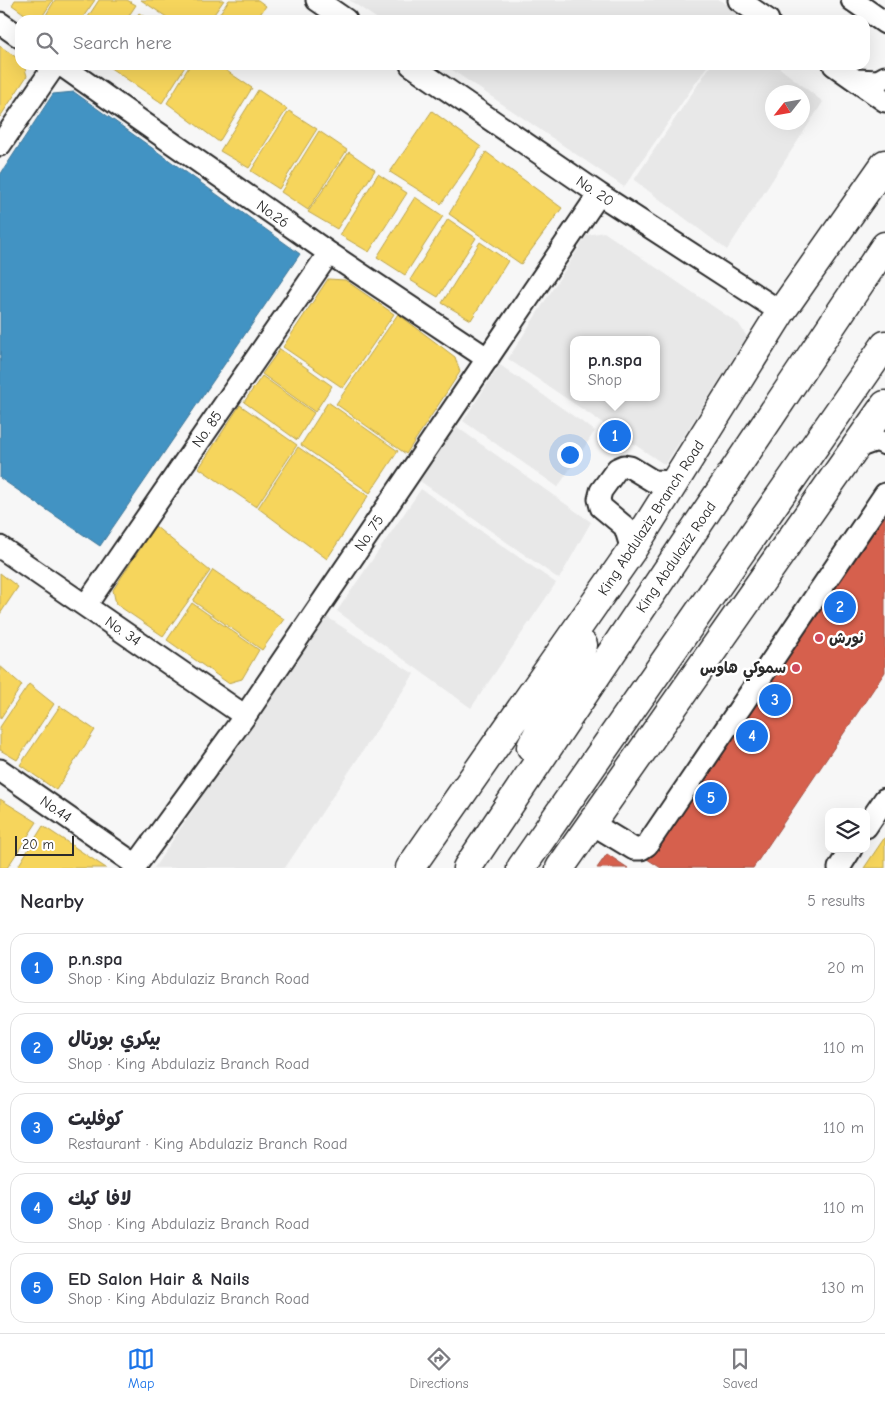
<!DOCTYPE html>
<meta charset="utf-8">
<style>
:root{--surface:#fff;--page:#f2f2f3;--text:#2b2b33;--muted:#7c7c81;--line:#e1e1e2;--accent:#1a73e8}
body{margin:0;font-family:"Comic Neue","Playpen Sans Arabic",sans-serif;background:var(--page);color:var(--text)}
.controls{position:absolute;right:15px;bottom:15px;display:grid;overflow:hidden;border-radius:10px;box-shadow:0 5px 20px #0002}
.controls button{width:45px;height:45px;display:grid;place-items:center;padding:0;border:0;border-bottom:1px solid var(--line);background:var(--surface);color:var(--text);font:25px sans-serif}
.compass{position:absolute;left:765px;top:85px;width:45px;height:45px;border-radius:50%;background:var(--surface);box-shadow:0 5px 20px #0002;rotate:239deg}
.scale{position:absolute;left:15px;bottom:12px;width:59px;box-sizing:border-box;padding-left:5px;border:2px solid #2b2b2b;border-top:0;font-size:14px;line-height:18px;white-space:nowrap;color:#2b2b2b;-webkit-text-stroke:4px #fff;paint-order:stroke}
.you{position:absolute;left:569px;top:454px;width:18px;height:18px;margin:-12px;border:4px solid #fff;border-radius:50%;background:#1a73e8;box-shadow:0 0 0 8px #1a73e833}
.badge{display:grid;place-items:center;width:32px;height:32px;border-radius:50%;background:var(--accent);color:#fff;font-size:16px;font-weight:700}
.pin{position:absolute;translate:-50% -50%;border:2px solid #fff;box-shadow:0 1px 5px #0006}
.popup{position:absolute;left:570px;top:336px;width:90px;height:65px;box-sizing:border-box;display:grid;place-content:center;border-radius:10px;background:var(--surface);filter:drop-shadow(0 1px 4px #0005);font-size:16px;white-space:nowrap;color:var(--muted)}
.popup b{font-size:19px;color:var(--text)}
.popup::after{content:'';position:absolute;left:50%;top:100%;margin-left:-10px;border:10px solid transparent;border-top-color:var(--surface)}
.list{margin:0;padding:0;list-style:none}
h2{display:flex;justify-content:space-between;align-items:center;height:65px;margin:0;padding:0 20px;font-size:21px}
h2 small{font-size:16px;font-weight:400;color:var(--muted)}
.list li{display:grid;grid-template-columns:32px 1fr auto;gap:15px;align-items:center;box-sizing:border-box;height:70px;margin:0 10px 10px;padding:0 10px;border:1px solid var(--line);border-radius:15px}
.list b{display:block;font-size:19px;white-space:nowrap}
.list p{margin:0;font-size:16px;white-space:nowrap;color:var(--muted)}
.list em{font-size:16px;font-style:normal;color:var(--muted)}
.icon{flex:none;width:28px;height:28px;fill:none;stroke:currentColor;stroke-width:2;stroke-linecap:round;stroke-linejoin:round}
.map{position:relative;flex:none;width:885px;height:868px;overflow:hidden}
.search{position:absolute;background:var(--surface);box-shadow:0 5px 20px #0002;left:15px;right:15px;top:15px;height:55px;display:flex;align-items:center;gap:12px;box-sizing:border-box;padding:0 18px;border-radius:15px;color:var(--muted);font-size:19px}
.sheet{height:465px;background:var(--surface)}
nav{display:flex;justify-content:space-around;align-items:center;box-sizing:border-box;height:70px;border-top:1px solid var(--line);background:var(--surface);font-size:14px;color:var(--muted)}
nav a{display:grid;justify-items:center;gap:2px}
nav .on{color:var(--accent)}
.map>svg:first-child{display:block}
.built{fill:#e8e8e8;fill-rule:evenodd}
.homes{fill:#f6d55c;stroke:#b9a24d}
.shops{fill:#d6604d;stroke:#a35043}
.schools{fill:#4393c3;stroke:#3c7495}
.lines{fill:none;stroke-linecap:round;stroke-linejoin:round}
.minor-casing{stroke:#2b2b2b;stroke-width:25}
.major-casing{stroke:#2b2b2b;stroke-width:31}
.minor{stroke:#fff;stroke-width:21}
.major{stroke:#fff;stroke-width:28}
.poi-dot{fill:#d1495b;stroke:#fff;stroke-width:2}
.labels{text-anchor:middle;stroke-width:5;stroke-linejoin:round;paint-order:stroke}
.street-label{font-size:15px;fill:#2b2b2b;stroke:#fff}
.poi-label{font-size:15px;font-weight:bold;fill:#2b2b2b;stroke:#fff;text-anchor:start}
</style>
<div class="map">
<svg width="885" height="868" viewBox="0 0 885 868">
<rect width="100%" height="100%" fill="#f7f7f7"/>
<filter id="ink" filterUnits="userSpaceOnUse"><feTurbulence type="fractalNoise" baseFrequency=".02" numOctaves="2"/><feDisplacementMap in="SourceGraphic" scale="10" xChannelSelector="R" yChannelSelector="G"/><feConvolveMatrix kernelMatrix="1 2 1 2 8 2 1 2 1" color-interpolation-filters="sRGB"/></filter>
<g filter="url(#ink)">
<!-- built -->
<path class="built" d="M349,0H720L743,14L739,20H379Z
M445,65H708L624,187Z
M711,65H776L823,102L727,250L634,180ZM772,92H802V122H772Z
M604,232L739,324L747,337L665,465L508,359L587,235ZM574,340H656V397H574Z
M500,365L595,431L558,487L463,421Z
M454,425L591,522L559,579L420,481Z
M421,489L556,583L471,708L337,611Z
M324,615L414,674L285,868H154Z"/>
<!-- homes -->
<path class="homes" d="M15,0H53L40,20H33L12,5Z
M55,0H95L81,20H43Z
M99,0H127L136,5L126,20H86Z
M141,0H224L210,20H171Z
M229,0H258L266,6L256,20H215Z
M139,13L149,20H134Z
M0,46L20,60V65H24L27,76L0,117Z
M106,65H186L162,103Z
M190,65H218L252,88L219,142L167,103Z
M258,90L287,109L249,168L220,151Z
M289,111L317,129L279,189L251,171Z
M432,111L481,147L441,204L390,172Z
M319,131L347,150L308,210L281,192Z
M349,152L375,170L337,229L308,212Z
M486,152L562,208L521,264L449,214Z
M378,174L407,193L369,252L340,235Z
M415,197L443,216L405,275L377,257Z
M448,219L476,238L438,297L410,280Z
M480,242L508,261L471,320L442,303Z
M328,279L345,280L394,314L343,388L283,347Z
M398,314L455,357L460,372L406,454L336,404Z
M280,349L332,386L315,412L262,374Z
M262,376L314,413L297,440L244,402Z
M328,402L398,451L370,493L301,445Z
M240,405L297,445L256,507L199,468Z
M298,447L368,496L327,559L258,508Z
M155,526L210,571L163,636L116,604L113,590Z
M213,570L284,619L262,650L193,601Z
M0,573L18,587L0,614Z
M192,603L259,650L242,679L228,683L167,640Z
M0,666L22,685L0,719Z
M29,684L54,704L17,760L0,750V727Z
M60,706L95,730L56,790L20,765Z
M0,799L37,822L7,868H0Z
M43,826L106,868H17Z
M885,837V868H864Z"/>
<!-- shops -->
<path class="shops" d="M885,499V672L753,868H661L644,857Z
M607,854L628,868H597Z"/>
<!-- schools -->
<path class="schools" d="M74,92L300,254L100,546L0,478V175L53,94Z"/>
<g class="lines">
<!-- minor casing -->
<g class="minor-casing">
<path id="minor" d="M317,0L346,20
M739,0L768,20
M852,0L885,23
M0,23L20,37
M61,65L329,253L488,359
M411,65L599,194L781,312
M834,65L885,101
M857,80L878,81L885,77
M0,145L55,65
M855,448L877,440L885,444
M0,547L245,716
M632,550L625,527L601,507L599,499L601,491L617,469L624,466L630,467L653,481L676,482
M86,605L329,253
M0,770L136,865
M591,823L634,849H641L647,845L885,494
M866,827L885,799
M134,868L245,716L599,194
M839,868L851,849"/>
</g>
<!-- major casing -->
<g class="major-casing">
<path id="major" d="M531,747L583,645
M410,868L632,550L781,312L885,164
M467,868L885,246
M521,868L885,345
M560,868L885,405"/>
</g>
<!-- minor -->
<use href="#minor" class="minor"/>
<!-- major -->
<use href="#major" class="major"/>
</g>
</g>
<!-- markers -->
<g class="poi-dot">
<circle cx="819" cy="638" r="5"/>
<circle cx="796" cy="668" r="5"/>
</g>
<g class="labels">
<!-- street labels -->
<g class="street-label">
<text transform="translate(595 191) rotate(34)" y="5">No. 20</text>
<text transform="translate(273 214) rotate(35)" y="5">No.26</text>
<text transform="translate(207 429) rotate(-55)" y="5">No. 85</text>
<text transform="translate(651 518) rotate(-57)" y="5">King Abdulaziz Branch Road</text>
<text transform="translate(369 533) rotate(-56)" y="5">No. 75</text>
<text transform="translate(676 557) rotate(-56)" y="5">King Abdulaziz Road</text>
<text transform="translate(123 631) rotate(35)" y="5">No. 34</text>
<text transform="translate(56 809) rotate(35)" y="5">No.44</text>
</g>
<!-- poi labels -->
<g class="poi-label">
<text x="829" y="643">نورش</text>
<text x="786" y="673" text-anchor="end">سموكي هاوس</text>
</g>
</g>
</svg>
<div class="controls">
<button><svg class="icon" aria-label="layers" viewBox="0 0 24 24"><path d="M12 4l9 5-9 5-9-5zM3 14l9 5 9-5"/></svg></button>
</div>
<svg class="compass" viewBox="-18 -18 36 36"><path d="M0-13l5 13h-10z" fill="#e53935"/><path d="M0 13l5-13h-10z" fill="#7c7c81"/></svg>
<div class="scale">20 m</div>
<div class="you"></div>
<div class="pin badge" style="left:615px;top:436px">1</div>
<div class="popup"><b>p.n.spa</b>Shop</div>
<div class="pin badge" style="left:840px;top:607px">2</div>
<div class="pin badge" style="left:775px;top:700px">3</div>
<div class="pin badge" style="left:752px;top:736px">4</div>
<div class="pin badge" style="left:711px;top:798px">5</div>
<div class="search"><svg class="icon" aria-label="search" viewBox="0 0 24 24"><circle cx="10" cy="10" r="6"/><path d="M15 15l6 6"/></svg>Search here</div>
</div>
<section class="sheet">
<h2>Nearby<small>5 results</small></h2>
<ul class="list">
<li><span class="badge">1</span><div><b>p.n.spa</b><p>Shop · King Abdulaziz Branch Road</p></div><em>20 m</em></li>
<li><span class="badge">2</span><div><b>بيكري بورتال</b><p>Shop · King Abdulaziz Branch Road</p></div><em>110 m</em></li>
<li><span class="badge">3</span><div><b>كوفليت</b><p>Restaurant · King Abdulaziz Branch Road</p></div><em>110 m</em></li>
<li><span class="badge">4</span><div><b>لافا كيك</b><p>Shop · King Abdulaziz Branch Road</p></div><em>110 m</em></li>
<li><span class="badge">5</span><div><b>ED Salon Hair &amp; Nails</b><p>Shop · King Abdulaziz Branch Road</p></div><em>130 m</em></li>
</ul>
</section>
<nav>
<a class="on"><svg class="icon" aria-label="map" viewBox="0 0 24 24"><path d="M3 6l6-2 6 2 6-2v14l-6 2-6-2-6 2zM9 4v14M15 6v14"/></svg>Map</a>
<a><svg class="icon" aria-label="directions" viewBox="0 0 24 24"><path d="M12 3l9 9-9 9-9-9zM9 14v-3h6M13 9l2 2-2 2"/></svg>Directions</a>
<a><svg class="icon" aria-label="saved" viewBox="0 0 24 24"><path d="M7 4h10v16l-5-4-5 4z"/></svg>Saved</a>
</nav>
